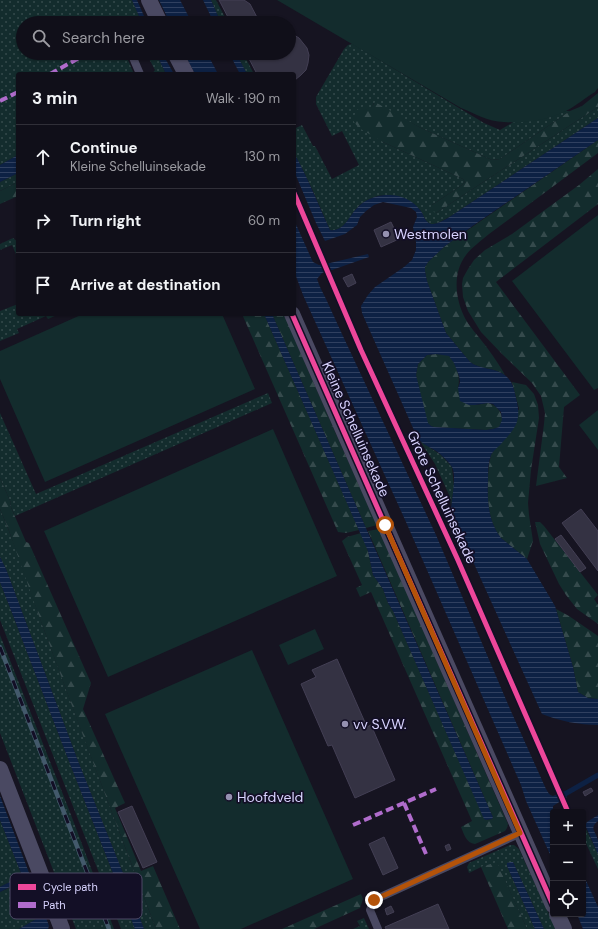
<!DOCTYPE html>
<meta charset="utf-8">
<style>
:root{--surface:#100f19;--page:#191822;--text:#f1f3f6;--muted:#9c9ca2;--line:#302f38}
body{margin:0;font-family:"DM Sans",sans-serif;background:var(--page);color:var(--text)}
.controls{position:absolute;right:12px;bottom:12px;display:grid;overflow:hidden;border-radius:4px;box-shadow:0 1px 3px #0004}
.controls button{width:36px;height:36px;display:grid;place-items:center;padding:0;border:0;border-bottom:1px solid var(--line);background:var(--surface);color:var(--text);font:20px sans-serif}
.stop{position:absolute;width:12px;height:12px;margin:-9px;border:3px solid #b45309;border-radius:50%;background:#fff}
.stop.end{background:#b45309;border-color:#fff;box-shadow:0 1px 4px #0008}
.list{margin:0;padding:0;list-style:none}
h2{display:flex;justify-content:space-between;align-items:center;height:52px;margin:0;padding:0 16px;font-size:17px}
h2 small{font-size:13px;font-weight:400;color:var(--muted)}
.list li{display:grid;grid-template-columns:26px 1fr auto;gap:12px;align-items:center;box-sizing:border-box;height:64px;padding:0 16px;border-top:1px solid var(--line)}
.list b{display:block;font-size:15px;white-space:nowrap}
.list p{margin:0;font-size:13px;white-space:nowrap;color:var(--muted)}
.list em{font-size:13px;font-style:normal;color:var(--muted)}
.icon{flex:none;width:22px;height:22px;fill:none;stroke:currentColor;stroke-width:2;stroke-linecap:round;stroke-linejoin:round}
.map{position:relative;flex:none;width:598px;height:929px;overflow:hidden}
.search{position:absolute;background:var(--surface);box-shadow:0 1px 3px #0004;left:16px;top:16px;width:280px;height:44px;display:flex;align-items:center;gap:10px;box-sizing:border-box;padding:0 14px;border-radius:22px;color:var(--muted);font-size:15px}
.panel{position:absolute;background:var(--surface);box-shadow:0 1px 3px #0004;left:16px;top:72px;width:280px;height:244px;border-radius:4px}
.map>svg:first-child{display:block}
.grass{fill:url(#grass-dots)}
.forest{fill:url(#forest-firs)}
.pitch{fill:#132c2d}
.water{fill:url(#water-rules);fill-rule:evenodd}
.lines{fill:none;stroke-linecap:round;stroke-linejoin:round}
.stream{stroke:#0d2144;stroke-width:5}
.building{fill:#343243;stroke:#433f54}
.service{stroke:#4a4962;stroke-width:8}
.minor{stroke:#4a4962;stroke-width:16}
.rail-casing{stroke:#43596b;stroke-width:4.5}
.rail{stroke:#130f26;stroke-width:3;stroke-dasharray:9;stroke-linecap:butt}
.quiet{stroke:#b06ccc;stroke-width:4;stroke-dasharray:8 4;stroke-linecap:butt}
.cycleway-casing{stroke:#130f26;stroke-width:8}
.cycleway{stroke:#ed469a;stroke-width:5}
.route{stroke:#b45309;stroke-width:5}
.poi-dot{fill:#9591b1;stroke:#130f26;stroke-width:1.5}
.labels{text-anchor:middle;stroke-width:3.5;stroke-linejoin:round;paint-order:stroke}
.poi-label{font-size:14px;fill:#d9d4ff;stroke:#130f26;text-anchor:start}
.street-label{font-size:14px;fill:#d9d4ff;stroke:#130f26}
.key{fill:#130f26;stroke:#4e4a67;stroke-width:1}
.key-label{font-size:11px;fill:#d9d4ff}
</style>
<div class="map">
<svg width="598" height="929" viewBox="0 0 598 929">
<defs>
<pattern id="grass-dots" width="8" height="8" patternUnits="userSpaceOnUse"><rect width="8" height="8" fill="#132c2d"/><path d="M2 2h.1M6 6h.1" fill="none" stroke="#354a4c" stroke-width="1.8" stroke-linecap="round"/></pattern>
<pattern id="forest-firs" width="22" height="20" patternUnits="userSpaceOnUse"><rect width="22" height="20" fill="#132c2d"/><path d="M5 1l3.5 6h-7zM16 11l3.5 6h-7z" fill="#354a4c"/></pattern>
<pattern id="water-rules" width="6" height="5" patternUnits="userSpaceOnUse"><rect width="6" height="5" fill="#0d2144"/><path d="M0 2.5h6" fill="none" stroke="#304060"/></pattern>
</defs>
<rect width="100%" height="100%" fill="#161421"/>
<!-- grass -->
<path class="grass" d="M0,0H132L142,23H131L130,21L115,19L111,21V23H23V53H125L134,74H18V155L0,165Z
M211,0H216L228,23H221Z
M351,44H353L484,123L500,130L515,121L566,111H570L500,159L492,160L421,128L374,103L371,109L383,142L463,179L465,182L462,185L432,205L436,213L598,107V118L451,216C445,219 437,225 431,224C424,222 424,214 420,210C410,197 387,191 372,198C367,200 360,204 357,208C349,216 344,232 330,230L313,191L303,170L294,153V129L302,125L313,146H315L332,179L359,165L342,131L332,136L316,104V97L344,49L348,45Z
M146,53H156L165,72L163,74H152L155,70Z
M236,53H243L254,74H247Z
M18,173V182L0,191V182Z
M13,238L18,242V259L12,245L0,250V244Z
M18,304V314H59L48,319L46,316L17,329L19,333L0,341V311Z
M268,393L272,403L15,516L10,505L11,503L0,478V413L36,494Z
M420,441L441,455L452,467L454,487L451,506L450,497L435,464Z
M0,509C20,555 34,604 52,651C86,744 121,836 156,929H144L125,878L78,761L6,569L0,557Z
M0,582L14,618L25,647L72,769L135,929H121L0,620Z
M0,635L68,807L114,929H76L0,733Z
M0,820L21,873C17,880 7,883 0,887Z
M585,827L598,854V869L583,837V828Z
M510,845H514L519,849L556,929H544L513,862L507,863V866L535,929H527L497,863L481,867L469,873L467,867L469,863Z
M22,882L26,885L38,918L19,929H0V892Z
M364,918L369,929H353L360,926L357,921Z"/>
<!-- forest -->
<path class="forest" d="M598,93V107L436,213L432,211V205L462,185L465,182L463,179L383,142L359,128L354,122V116L357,110L364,106L371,108L375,102L421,128L492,160L500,159L570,111L582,106Z
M598,140V153L489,234C481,241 472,247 466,255C452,273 455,300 466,320C472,330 481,339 488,349C494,357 500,366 505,375C494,367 480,370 470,362L446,333L427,281L425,271V267L428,262L445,246L475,225Z
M598,169V204L496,282L580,395L564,407L559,467L567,478L536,486L544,424L545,413L541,396L532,383L503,355L481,332L468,311L463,297L462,284L463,278L468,269L474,260L485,250L512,234L579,185Z
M18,182V196L0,204V191Z
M242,314H264L359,530L346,533L338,532Z
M272,314H284L336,434L377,525L366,528Z
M436,354L449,355C456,365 461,375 458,388L475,405C479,405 484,403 488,403C496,404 503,413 502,421C502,423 500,425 499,427L493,429L486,430L434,427L431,426L427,423L416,375L418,364L427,355Z
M512,382L526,385L534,394L538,405L539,418L531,470L528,503L529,515L533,541L527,559L501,538C488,521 487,500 488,480C488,471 489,463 491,455L519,409Z
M0,478L11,503L10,505L26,542L29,543L91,683L83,709L125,803L115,808L141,871L153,866L180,929H156L82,733L39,616L8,528L0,509Z
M535,522H540L544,526L598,595L594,599L598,605V624L577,609L566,595L559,584L540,544Z
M379,529L508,824L507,828L505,831L475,844C466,843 464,834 461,827L472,821L371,592L360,597L356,588L362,585L342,541L347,537L361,533L368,551L373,575L383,589L388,603L393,611L484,818L486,820L492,819L493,817L492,815L368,531Z
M556,609L569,616L598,636V699L588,698L578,692L573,667Z
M497,862L527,929H508L481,867Z
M361,894L363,899L360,908L314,929H282Z"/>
<!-- pitch -->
<path class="pitch" d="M277,0H598V88L595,92C585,98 576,106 566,111C544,122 510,126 487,119C478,116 469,111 461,108Z
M598,215V388L594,390L512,281Z
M83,314H222L255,389L45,482L0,379V351Z
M598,410V450L579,425Z
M273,429L337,576L108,677L44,531Z
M315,629L324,649L288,665L279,645Z
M252,650L353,879L241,929H200L105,714Z"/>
<!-- water -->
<path class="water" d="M132,0H137L147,23H142Z
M159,0H180L192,23H170Z
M203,0H211L221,23H214Z
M156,53H162L174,74H163L165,72Z
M184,53H207L218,74H195Z
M229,53H236L247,74H240Z
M598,118V140L474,225L445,246L428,262L425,267V271L427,281L446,333L470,362C480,370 496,367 506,376C513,382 514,389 516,398C522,421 516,427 501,444C498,447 493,451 491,455C488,463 488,471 488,479C487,500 488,521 501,538L527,559L555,606L573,667L578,692L588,698L598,699V725C579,725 560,721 542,714L451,513C451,501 457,477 452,467C449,462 443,457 439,453C431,447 422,445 417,437L362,313L361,306L368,295L375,287L404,267L412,260L416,250V242L413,227L417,217L416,212L411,208L383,202L374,205L366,211L360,217L357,225L345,234L325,241L316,223L294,171V153C308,178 318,204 330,230C344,232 349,216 357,208C364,200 377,195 387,195C399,194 413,200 420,210C424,214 424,222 431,224C437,225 446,219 451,216ZM436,354L449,356L454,363L459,376L460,382L458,388L460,401L469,405H475L488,403L493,404L501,412L502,420L499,427L493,429L486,430L434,427L431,426L428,423L416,375L418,364L427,355Z
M18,155V173L0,182V165Z
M294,220L312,260L313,262L319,265L330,263L368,254L369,257L332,270L322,273L317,279L320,287L326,299L342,334L436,535L510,709L546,789C548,792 549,795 553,796L564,791L567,797L553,806V861L526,801L521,785L406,522L303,295L294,271Z
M264,314H272L492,815L493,817L492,819L486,820L484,819L393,611L388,603L383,589L373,575L368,551Z
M0,557L6,569L78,761L125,878L144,929H135L72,769L25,647L14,618L0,582Z
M0,796L48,923L49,926L48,929H19L38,918L24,883L22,882H20L0,892V887C7,883 17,880 21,873L0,820Z
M598,815V821C588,829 597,832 598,841C598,845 598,850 598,854L585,825L587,822Z
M511,862H513L544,929H535L507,866V863Z
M583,874L598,907V929H583L577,914H583Z"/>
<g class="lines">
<!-- stream -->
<path class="stream" d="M565,794L598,775"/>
</g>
<!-- building -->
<path class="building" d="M219,0H244L250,4L260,23H231Z
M289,34L294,35L299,38L307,48L309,55L308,63L306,70L301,75L295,80L294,83V74H257L246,53H289Z
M391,222L399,239L381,247L374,230Z
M352,274L356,283L348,287L343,278Z
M581,509L598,531V571L562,523Z
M561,535L586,568L580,572L555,539Z
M337,659L367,727L371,725L395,780L355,798L332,745L328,746L301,684L316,677L312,670Z
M591,788L593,791L585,796L583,792Z
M132,806L157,862L143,868L118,812Z
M384,837L398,868L383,875L369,844Z
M449,844L451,849L447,851L445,846Z
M438,904L449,929H386L385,927Z
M391,906L394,912L387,915L385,909Z"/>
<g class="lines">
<!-- service -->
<path class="service" d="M131,53L140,74
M378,929L370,910L374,900L521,833"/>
<!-- minor -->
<path class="minor" d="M149,0L160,23
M175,53L186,74
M292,314L385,525L553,905
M0,769L62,929
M557,914L564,929"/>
<!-- rail casing -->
<g class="rail-casing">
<path id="rail" d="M0,647L109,929"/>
</g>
<!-- rail -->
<use href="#rail" class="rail"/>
<!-- quiet -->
<path class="quiet" d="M50,74L88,53
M0,101L18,92
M404,803L426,854
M353,825L436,789"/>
<!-- cycleway casing -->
<g class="cycleway-casing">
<path id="cycleway" d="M294,193L361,350L457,558L568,812
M292,314L385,525L553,905"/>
</g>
<!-- cycleway -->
<use href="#cycleway" class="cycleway"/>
</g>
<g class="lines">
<!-- route -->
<path class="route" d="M374,900L520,833L385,525"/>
</g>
<!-- markers -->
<g class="poi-dot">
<circle cx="386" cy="234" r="4"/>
<circle cx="345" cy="724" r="4"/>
<circle cx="229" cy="797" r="4"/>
</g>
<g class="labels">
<!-- poi labels -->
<g class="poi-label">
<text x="394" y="239">Westmolen</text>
<text x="353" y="729">vv S.V.W.</text>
<text x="237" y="802">Hoofdveld</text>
</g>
<!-- street labels -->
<g class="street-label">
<text transform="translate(356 429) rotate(66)" y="5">Kleine Schelluinsekade</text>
<text transform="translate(442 497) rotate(65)" y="5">Grote Schelluinsekade</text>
</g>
</g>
<!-- legend -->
<rect x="10" y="873" width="132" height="46" rx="6" class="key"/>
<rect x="18" y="884" width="18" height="6" fill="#ed469a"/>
<rect x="18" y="902" width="18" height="6" fill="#b06ccc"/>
<g class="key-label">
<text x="43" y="891">Cycle path</text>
<text x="43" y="909">Path</text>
</g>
</svg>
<div class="controls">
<button>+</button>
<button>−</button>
<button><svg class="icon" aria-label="locate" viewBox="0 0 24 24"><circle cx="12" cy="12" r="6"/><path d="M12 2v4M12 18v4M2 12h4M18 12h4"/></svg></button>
</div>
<div class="stop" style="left:385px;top:525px"></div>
<div class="stop end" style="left:374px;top:900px"></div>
<div class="search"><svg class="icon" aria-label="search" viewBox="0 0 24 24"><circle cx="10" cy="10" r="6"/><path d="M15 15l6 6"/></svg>Search here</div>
<section class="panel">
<h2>3 min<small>Walk · 190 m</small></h2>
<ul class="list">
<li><svg class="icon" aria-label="ahead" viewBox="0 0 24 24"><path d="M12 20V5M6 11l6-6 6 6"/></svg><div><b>Continue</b><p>Kleine Schelluinsekade</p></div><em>130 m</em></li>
<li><svg class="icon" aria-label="right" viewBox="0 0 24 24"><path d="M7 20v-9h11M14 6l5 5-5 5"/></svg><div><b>Turn right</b></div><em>60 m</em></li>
<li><svg class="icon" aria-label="arrive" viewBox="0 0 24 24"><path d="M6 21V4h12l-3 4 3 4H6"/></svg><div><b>Arrive at destination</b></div></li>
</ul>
</section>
</div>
